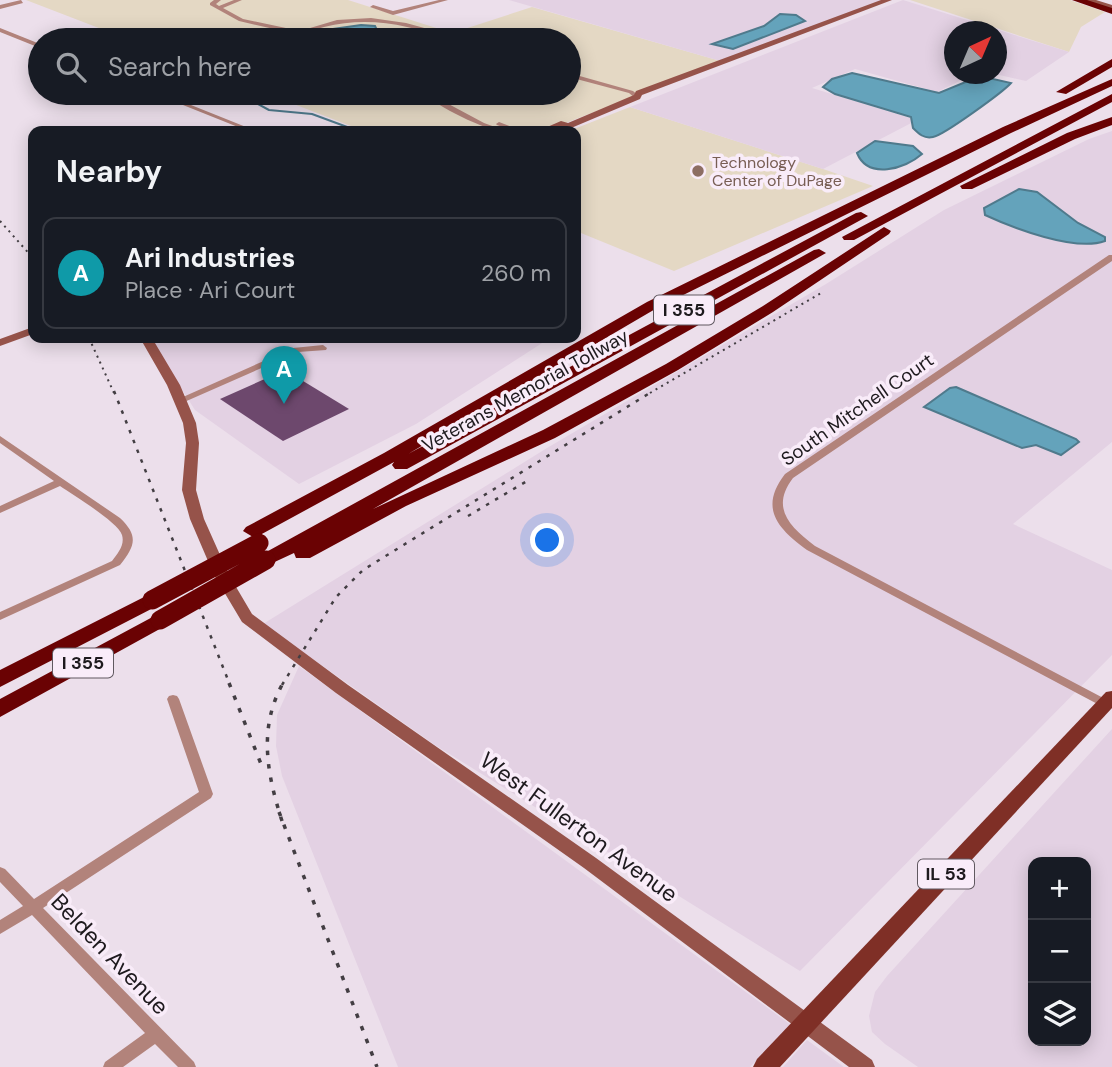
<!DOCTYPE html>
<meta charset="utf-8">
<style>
:root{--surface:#171b24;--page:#242831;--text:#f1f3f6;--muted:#9ea1a6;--line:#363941;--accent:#d93025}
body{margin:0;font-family:"DM Sans",sans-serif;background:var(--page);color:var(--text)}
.controls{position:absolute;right:21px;bottom:21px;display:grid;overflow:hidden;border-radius:14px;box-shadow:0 4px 18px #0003}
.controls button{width:63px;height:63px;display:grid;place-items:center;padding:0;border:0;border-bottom:2px solid var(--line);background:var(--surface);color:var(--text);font:35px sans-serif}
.compass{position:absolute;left:944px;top:21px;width:63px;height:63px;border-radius:50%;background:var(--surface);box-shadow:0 4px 18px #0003;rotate:44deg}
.you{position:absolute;left:548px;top:541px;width:24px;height:24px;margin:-18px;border:5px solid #fff;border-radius:50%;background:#1a73e8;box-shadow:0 0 0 10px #1a73e833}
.badge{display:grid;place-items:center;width:46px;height:46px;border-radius:50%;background:var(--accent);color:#fff;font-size:23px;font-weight:700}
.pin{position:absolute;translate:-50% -58px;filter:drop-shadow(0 2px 4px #0008)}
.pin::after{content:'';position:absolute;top:37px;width:24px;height:21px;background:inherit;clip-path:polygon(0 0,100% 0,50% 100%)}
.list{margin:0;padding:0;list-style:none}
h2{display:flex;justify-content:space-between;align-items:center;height:91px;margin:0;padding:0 28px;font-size:30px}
h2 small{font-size:23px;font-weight:400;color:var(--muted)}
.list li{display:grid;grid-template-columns:46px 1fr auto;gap:21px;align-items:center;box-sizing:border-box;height:112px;margin:0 14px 14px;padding:0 14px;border:2px solid var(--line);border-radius:14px}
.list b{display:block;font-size:26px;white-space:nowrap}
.list p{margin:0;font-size:23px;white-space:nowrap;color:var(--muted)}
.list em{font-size:23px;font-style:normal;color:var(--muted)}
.icon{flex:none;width:38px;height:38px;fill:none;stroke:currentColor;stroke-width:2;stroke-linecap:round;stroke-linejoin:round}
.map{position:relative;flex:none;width:1112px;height:1067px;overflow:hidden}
.search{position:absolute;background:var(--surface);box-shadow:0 4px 18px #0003;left:28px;top:28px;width:553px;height:77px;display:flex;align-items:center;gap:18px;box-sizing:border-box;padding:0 24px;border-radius:38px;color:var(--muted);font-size:26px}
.panel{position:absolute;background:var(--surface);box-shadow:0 4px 18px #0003;left:28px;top:126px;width:553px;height:217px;border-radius:14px}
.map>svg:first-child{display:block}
.commercial{fill:#e4d8c4}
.built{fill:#e3d1e3;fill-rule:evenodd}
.water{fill:#64a3bb;stroke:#4f7a8c;stroke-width:2}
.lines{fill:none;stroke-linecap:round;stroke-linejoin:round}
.stream{stroke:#4f7a8c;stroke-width:2}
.building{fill:#6d486d}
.street{fill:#b2837b;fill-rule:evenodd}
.secondary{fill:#96534a;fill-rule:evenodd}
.primary{fill:#7f2f26;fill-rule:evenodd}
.highway{fill:#6a0203;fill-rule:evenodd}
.rail-far2{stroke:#433e43;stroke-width:2;stroke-dasharray:2 4.5;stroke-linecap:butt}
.rail-far1{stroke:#433e43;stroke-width:2.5;stroke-dasharray:3.5 7;stroke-linecap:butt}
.rail{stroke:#433e43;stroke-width:3.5;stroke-dasharray:4.5 9;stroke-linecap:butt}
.highway-bridge{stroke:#6a0203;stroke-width:19}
.education-dot{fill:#8d6e63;stroke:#f9ecf9;stroke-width:2.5}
.labels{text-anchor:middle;stroke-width:7;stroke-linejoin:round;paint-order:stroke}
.far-education-label{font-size:16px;fill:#785e54;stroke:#f9ecf9;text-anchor:start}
.shield{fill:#f9ecf9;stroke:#605960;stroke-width:2}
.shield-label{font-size:18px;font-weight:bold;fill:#1e1a1e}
.street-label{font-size:19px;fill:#1e1a1e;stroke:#f9ecf9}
.near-street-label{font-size:23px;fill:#1e1a1e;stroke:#f9ecf9}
</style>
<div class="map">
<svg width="1112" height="1067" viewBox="0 0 1112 1067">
<rect width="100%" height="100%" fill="#ecdfeb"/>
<!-- commercial -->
<path class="commercial" d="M26,0H348L452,33L532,7L724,62L545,131H364L265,93H569V40H130Z
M910,0H1070L1105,12L1081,27L1069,52Z
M630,107L823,169L873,186L674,271L576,231V131H569Z"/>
<!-- built -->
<path class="built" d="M509,0H885L724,62Z
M903,0L1069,52L1026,81L995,74L996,32H954V74H974L937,92L855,69L812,88L917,120L823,169L630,107Z
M1112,131V442L1013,524L1112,570V655L800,971L435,745L263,624L547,448L826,284L944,210L1089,139Z
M149,338H550L416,424L299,484L195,410Z
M299,666L791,1025L750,1067H398L282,776L276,746L277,715Z
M1112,729V1067H918L885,1044L872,1032L869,1016L875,992L887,976ZM1033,862H1086V1041H1033Z
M807,1040L844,1067H783Z"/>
<!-- water -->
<path class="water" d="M780,14L796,15L805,21L733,49L712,44L764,26Z
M361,25L375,26L377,30L340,40H314L333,29Z
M852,73L939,93L980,76L1011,83C1003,92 944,135 933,137C924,139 919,134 913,128L911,117L835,94L823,87L832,79Z
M875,141L913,146L922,154C905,169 868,180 857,153Z
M1019,189L1037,192L1078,223L1105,237V241C1075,252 1013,228 985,215L984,208Z
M956,387L1076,439L1079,442L1061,455L1036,445L1022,448L924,407L950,388Z"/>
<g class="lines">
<!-- stream -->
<path class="stream" d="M245,93V97L269,110L312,114L358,131"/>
</g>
<!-- building -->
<path class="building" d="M285,370L349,409L283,441L220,399Z"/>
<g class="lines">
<!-- street -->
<path class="street" d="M21,0L23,3L0,9V5Z
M214,0H221L216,4L219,6L234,0H242L223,8L243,19L300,31L337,20L371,18L406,23L439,32L456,40H449C408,24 367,16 324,27C313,29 297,40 288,40L296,34L239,21L210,5V3Z
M439,0H448L393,15L370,7L373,5L393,11Z
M0,28L40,44V48L0,32Z
M569,73L633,91L640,97L635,98L629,93L569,77Z
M153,93H161L256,131H248Z
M421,93H428L484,123L506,131C485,132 439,106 421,93Z
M499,122L520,130L521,131H513L497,125L496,124Z
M1109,255H1112V261L793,478C770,508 790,527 815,546L1109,701L1111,704L1109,707L1105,708L807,550C777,528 759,508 785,474Z
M323,345L327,348L326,350L298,352L182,403L179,404L174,401L293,348Z
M0,436L120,518C139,536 135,546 120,565L0,620V612L112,561C118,553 125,545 122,535C118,522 73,495 60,486L0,513V506L54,481L0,443Z
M173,695L177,696L179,699L213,794L211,798L43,908L194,1062L196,1067H178L155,1044L123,1067H103L105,1062L145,1033L32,915L0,934V920L23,906L0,882V867L5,869L34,899L199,792L167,699L169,696Z"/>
<!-- secondary -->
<path class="secondary" d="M881,0H892L642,95L640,99L564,131H538L561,121L568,123L634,95L636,91Z
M1084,0H1096L1112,5V9Z
M33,327V334L0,346V339Z
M140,338H152L180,385L196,423L199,443L196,490L204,519L229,575L252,614L348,685L596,858L872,1060L875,1067H849L584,868L336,693L242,622L214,575L190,519L182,490L186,443L183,423L167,385Z"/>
<!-- primary -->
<path class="primary" d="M1112,691V708L780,1067H753L757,1059L1106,692Z"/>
<!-- highway -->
<path class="highway" d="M1072,0H1087L1112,8V14Z
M1112,59V67L1066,94L1056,92Z
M1112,79V86L1011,133L657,308L408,454L856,213L861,212L868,216L407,469H395L392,465L394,462L260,535L253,537L243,531L246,527L384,453L647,302L1003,127Z
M1112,94V102L854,240H844L842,237Z
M1112,117V125L1075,139L972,189H962L960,186L1067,133Z
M884,227L891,231L889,234L773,312L678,370L555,438L406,506L310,558H296L294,553L266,566L259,564L256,560L259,556L814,250L819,249L826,253L373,509L543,430L666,364L763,306Z
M152,593L159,595L162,600L159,605L0,687V670Z
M160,613L167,615L170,620L167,625L0,717V699Z"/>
<!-- rail-far2 -->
<path class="rail-far2" d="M0,221L33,258
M89,338L114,393
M650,393L821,293"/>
<!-- rail-far1 -->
<path class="rail-far1" d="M114,391L230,685
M468,516L527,481
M282,685L336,597L363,570L653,391"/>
<!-- rail -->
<path class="rail" d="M229,683L263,769
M279,812L377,1067
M282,821C267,774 258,728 283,683"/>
<!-- highway-bridge -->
<path class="highway-bridge" d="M152,600L259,543
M160,620L266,560"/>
</g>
<!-- markers -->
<circle class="education-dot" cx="698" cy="171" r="7"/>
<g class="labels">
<!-- far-education labels -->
<g class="far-education-label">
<text x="712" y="168">Technology<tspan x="712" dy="18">Center of DuPage</tspan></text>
</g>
<!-- shield labels -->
<g class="shield">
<rect x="654" y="295.5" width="60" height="29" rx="5"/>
<rect x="53" y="648.5" width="60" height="29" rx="5"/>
<rect x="918" y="859.5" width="56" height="29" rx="5"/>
</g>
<g class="shield-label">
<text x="684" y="316">I 355</text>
<text x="83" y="669">I 355</text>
<text x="946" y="880">IL 53</text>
</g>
<!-- street labels -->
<g class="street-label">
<text transform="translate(525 390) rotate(-29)" y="7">Veterans Memorial Tollway</text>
<text transform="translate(857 409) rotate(-35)" y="7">South Mitchell Court</text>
</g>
<!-- near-street labels -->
<g class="near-street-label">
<text transform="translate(579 827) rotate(36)" y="8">West Fullerton Avenue</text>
<text transform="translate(110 954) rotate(46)" y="8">Belden Avenue</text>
</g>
</g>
</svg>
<div class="controls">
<button>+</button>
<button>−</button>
<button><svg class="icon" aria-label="layers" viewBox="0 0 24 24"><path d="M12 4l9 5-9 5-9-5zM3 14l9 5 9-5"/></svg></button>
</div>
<svg class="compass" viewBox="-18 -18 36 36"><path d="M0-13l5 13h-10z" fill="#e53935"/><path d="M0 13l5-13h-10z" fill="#9ea1a6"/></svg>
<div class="you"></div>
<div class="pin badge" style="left:284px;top:404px;background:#0f9aa8">A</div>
<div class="search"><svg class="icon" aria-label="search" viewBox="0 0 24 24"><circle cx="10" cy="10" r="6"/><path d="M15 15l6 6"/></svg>Search here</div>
<section class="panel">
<h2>Nearby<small></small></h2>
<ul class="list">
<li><span class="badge" style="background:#0f9aa8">A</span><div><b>Ari Industries</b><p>Place · Ari Court</p></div><em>260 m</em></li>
</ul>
</section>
</div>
